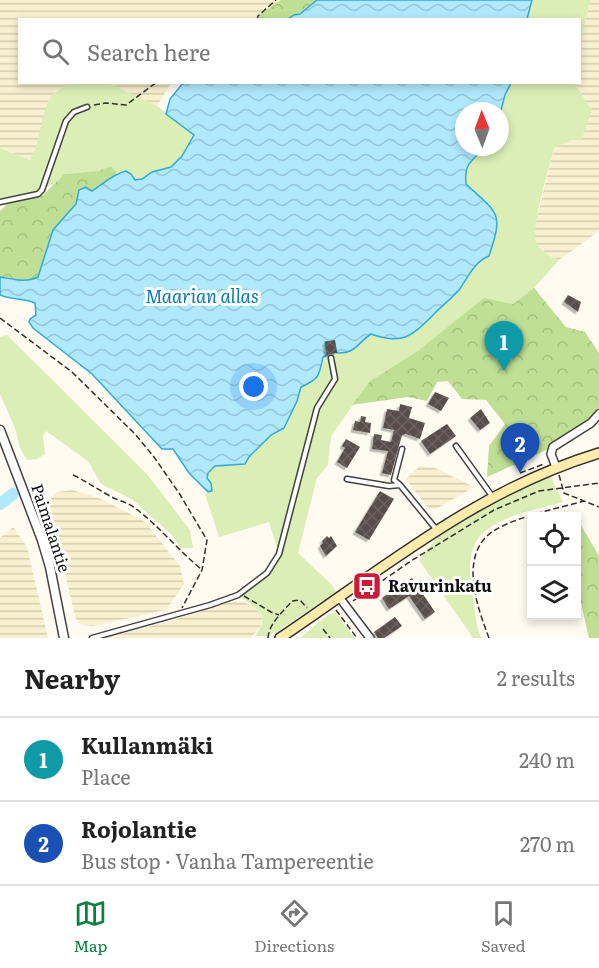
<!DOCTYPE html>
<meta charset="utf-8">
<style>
:root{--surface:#fff;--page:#f6f6f6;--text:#222;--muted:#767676;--line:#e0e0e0;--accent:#0b8043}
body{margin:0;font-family:Literata,serif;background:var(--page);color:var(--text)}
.controls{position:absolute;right:18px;bottom:18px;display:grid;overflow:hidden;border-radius:0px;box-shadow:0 3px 9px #0003}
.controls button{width:54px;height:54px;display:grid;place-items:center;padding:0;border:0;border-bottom:2px solid var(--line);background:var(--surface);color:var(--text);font:30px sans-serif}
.compass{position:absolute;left:455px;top:102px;width:54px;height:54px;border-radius:50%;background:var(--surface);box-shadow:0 3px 9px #0003;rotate:359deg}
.you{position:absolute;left:254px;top:387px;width:21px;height:21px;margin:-15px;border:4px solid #fff;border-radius:50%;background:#1a73e8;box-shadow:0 0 0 9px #1a73e833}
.badge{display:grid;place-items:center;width:39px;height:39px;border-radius:50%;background:var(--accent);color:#fff;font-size:20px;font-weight:700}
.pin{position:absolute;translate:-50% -50px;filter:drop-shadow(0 2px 3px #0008)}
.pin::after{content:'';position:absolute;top:32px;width:21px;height:18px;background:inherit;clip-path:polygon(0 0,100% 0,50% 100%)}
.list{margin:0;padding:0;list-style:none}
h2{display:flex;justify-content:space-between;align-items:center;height:78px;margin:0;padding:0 24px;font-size:26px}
h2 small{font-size:20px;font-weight:400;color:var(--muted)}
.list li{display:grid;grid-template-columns:39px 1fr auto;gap:18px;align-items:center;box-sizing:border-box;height:84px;padding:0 24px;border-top:2px solid var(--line)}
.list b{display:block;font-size:22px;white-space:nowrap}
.list p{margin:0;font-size:20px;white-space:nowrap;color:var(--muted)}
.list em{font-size:20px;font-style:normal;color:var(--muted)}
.icon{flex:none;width:33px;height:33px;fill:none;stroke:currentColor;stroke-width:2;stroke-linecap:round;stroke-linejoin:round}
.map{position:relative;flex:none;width:599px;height:638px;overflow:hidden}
.search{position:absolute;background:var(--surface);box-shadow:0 3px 9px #0003;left:18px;right:18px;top:18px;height:66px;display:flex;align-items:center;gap:15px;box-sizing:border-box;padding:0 21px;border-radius:0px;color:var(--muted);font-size:22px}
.sheet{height:246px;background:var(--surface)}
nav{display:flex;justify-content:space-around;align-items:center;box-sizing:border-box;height:84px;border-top:2px solid var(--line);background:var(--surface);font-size:16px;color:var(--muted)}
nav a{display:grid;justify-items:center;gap:3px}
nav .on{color:var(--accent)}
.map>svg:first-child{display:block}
.farmland{fill:url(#farmland-rules)}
.grass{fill:#daeeb6}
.forest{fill:url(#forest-crowns)}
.water{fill:url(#water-waves);stroke:#30aada;stroke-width:1.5}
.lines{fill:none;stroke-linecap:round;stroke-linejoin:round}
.river{stroke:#b0e8fc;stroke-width:12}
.building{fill:url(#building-cross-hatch);filter:url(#shadow)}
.service-casing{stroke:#424242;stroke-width:7}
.minor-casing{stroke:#424242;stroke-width:10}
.tertiary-casing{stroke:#424242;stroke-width:11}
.secondary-casing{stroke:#313131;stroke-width:12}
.path{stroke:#313131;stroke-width:1.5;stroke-dasharray:6 3;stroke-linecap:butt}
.service{stroke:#fff;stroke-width:4}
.minor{stroke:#fff;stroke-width:7}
.tertiary{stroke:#fff;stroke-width:8}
.secondary{stroke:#ffecac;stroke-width:9}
.labels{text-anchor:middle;stroke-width:6;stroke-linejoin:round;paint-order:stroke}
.street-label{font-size:16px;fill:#0f0f0f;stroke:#fff}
.poi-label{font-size:16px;font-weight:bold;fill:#0f0f0f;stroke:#fff;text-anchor:start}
.water-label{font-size:18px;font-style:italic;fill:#0b7aae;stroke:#fff}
</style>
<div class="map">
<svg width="599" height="638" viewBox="0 0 599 638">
<defs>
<pattern id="farmland-rules" width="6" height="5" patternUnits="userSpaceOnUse" patternTransform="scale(1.5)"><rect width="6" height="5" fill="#f8f0ce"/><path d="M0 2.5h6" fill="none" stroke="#d3cdb0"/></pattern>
<pattern id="forest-crowns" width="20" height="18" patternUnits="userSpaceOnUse" patternTransform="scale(1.5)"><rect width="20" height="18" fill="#bfe094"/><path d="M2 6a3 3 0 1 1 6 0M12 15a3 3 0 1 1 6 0" fill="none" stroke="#a3bf7e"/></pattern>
<pattern id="water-waves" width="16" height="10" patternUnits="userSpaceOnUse" patternTransform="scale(1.5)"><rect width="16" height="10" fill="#b0e8fc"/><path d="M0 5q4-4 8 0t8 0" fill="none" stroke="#96c6d7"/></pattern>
<pattern id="building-cross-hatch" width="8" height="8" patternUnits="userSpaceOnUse" patternTransform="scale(1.5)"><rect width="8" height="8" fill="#594e4a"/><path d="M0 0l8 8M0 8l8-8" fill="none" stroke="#6c6360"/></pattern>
<filter id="shadow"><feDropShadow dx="-2.5" dy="2.5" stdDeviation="0" flood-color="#0004"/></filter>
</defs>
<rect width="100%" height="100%" fill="#fffbf1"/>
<!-- farmland -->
<path class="farmland" d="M0,0H281L260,15L259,19L20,20V82L72,83L56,91L49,99L35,151L30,160L0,148Z
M590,0H599V231L559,260L550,257L536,244L534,230L554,148L573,140L592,110L574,83L580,82V45Z
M108,83H171L157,106Z
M420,466L435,468L474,487L436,509H429L406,479Z
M72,490L99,498L144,521L180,566L184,584L166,610L92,626L82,625L75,617L49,501L57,492Z
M13,527L27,547L48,638H0V538Z
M243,601L261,613L263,623L251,638H107L177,619L227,603Z"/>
<!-- grass -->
<path class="grass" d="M532,0H590L580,45V20L527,19Z
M72,83H108L157,106L194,135L182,156L171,167L152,172L143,179L135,180L131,174L126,171L117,173L111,166L98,171L64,174L52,185L36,191L17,197L0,198V148L30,160C41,141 40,119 49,100C53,91 64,87 72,83Z
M511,83H574L592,110L582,139L572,140L554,148C550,166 529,231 537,244C542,252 551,258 559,260L534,288L513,304L419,350L370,381L331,436L328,465L317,478L298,553L332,585L336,592L280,630L268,636H255L263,623L261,613L238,595L267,573L279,554L269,522L219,537L205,494L212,491L211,483L207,478L208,473L215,466L243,465L271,435L284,428L297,401L301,387L316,380L326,355L344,353L371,334L388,340L458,291L480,259L489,255L488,204L466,184C464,162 472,162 485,147H500C500,123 500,104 511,83Z
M7,335L146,473L190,530L193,548H180L173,536L132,499L101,484L88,461L46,431L43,436L45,454L37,459L27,460L20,448L15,428L0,394V337Z
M551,477L563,502C538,509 484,518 474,546C468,560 470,577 472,592C475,607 475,624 481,638H473L419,560C425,553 430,545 437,538C464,512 515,490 551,477Z
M336,613L354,638H300L329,614Z"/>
<!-- forest -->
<path class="forest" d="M281,0H317C308,7 299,15 289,19C281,22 267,19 259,20V15Z
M111,166L117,173L109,181L92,191L86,187L79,191L76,204L53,230L38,277C27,283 13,279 0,277V211L7,204L43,195L64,174L98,171Z
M534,288L566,327L585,332L599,353V414L553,447L487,477L489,446L505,424L486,400L462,399L448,381L437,382L427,401L408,397L352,405L370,381L419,350L484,298L513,304Z
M577,518L599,556V638H589L577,586Z"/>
<!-- water -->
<path class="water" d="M317,0H532L527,19H288L294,15L300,14Z
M183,83H511L505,95L500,114V111H464V147H485C472,162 464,162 466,184C498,214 504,212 489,256C474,262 468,277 459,290C452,298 443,305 435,313C413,335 404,346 371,334C357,343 356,354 337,353L334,341L325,342L327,355L323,357C319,377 319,379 301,387L297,401L284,428L271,435L249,457L245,464L215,466L208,473L207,478L211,483L212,491L208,492L189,473L173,449H162L92,374L33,328L29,322L30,319L36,315L35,303C24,298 11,300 0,295V277C13,279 26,283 38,277L53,230L76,204L79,190L86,187L92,191C103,184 113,174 126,171L131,174L135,180L142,179L152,172L171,167L182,156L194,135L166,114L170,99Z"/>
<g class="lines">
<!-- river -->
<path class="river" d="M0,504L13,494"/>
</g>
<!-- building -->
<path class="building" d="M568,295L581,302L578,312L564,302Z
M335,340L337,353L327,355L325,342Z
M435,392L449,398L441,411L428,404Z
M400,404L412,407L409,418L425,423L420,439L406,434L402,435L391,475L382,473L388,451L372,449L374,434L382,435L381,440L391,442L394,430L383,428L387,409L399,411Z
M481,409L490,423L480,430L470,418Z
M361,416L366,417L365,422L371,423L370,433L353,430L355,421L360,422Z
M447,424L456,436L430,454L421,441Z
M346,439L360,447L347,468L337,462L345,448L342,446Z
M380,491L394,499L369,540L355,532Z
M327,536L329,538L331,536L337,546L326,556L320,546L323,543L322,541Z
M412,578L435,612L425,619L409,596L389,609L382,598Z
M395,617L402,626L384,638H378L374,632Z"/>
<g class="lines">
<!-- service casing -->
<g class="service-casing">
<path id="service" d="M0,202L38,194L42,190L66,121L74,112L87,107
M456,446L492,496
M347,479L389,486L400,485L436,529
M399,484L394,480L402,449
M92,638L210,605L238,595L267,573L279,554L317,408L335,379L331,358"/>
</g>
<!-- minor casing -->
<g class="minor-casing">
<path id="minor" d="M556,467L551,454L553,447L591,423L599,414
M339,597L370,638"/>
</g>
<!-- tertiary casing -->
<g class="tertiary-casing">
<path id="tertiary" d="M0,430L42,540L50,567L64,638"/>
</g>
<!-- secondary casing -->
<g class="secondary-casing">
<path id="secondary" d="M280,638C384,568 477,490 599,453"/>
</g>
<!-- path -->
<path class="path" d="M257,20L258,16L276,0
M94,105L106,103L126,105L157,82
M0,318L72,372L135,434L154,457L179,493L207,540L202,570L182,608
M520,473L544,464
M73,475C86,481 97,489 110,496C118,501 128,502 135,508C159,526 178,550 201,569
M559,475L564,493L599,507
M244,596L271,612L279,615
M353,601L411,561L494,510L539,491L599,483
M336,610L357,638
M323,629L330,638
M268,638C269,623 283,612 292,601L300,600L307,608
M489,638C478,609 461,563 486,537C503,519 560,508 584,501"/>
<!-- service -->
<use href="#service" class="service"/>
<!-- minor -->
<use href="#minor" class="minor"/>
<!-- tertiary -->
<use href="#tertiary" class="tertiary"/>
<!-- secondary -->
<use href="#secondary" class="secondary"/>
</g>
<!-- icons -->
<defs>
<g id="bus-square" transform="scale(1.5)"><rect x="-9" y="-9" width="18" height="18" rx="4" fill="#ce1936" stroke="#fff"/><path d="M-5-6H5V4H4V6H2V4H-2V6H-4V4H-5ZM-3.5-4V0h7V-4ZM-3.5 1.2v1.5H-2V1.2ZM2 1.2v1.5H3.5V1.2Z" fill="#fff"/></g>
</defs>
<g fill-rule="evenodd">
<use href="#bus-square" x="367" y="586"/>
</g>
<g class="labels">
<!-- street labels -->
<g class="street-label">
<text transform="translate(51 528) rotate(72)" y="6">Paimalantie</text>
</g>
<!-- poi labels -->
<g class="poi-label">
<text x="388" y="592">Ravurinkatu</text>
</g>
<!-- water labels -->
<g class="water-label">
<text x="202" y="303">Maarian allas</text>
</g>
</g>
</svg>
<div class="controls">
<button><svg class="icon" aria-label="locate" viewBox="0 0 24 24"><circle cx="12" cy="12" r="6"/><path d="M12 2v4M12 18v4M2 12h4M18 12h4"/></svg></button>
<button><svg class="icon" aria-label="layers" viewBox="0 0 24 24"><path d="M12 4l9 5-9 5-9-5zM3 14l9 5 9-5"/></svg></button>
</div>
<svg class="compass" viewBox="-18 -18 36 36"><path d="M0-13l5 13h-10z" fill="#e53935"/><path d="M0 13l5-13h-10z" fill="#767676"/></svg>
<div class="you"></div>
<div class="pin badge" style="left:504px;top:371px;background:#0f9aa8">1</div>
<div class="pin badge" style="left:520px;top:473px;background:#1a4fb4">2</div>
<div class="search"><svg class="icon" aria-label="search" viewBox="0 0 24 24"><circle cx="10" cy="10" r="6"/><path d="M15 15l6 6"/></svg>Search here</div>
</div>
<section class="sheet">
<h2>Nearby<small>2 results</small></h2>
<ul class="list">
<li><span class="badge" style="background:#0f9aa8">1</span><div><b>Kullanmäki</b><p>Place</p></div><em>240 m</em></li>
<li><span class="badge" style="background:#1a4fb4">2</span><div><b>Rojolantie</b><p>Bus stop · Vanha Tampereentie</p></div><em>270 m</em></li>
</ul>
</section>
<nav>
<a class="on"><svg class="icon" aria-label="map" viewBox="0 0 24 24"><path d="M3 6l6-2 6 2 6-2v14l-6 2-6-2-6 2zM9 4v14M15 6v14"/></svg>Map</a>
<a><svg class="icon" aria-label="directions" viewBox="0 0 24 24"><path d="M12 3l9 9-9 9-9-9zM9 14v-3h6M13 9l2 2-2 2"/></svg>Directions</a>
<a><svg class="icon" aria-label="saved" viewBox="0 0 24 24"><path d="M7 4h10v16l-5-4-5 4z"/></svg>Saved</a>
</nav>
